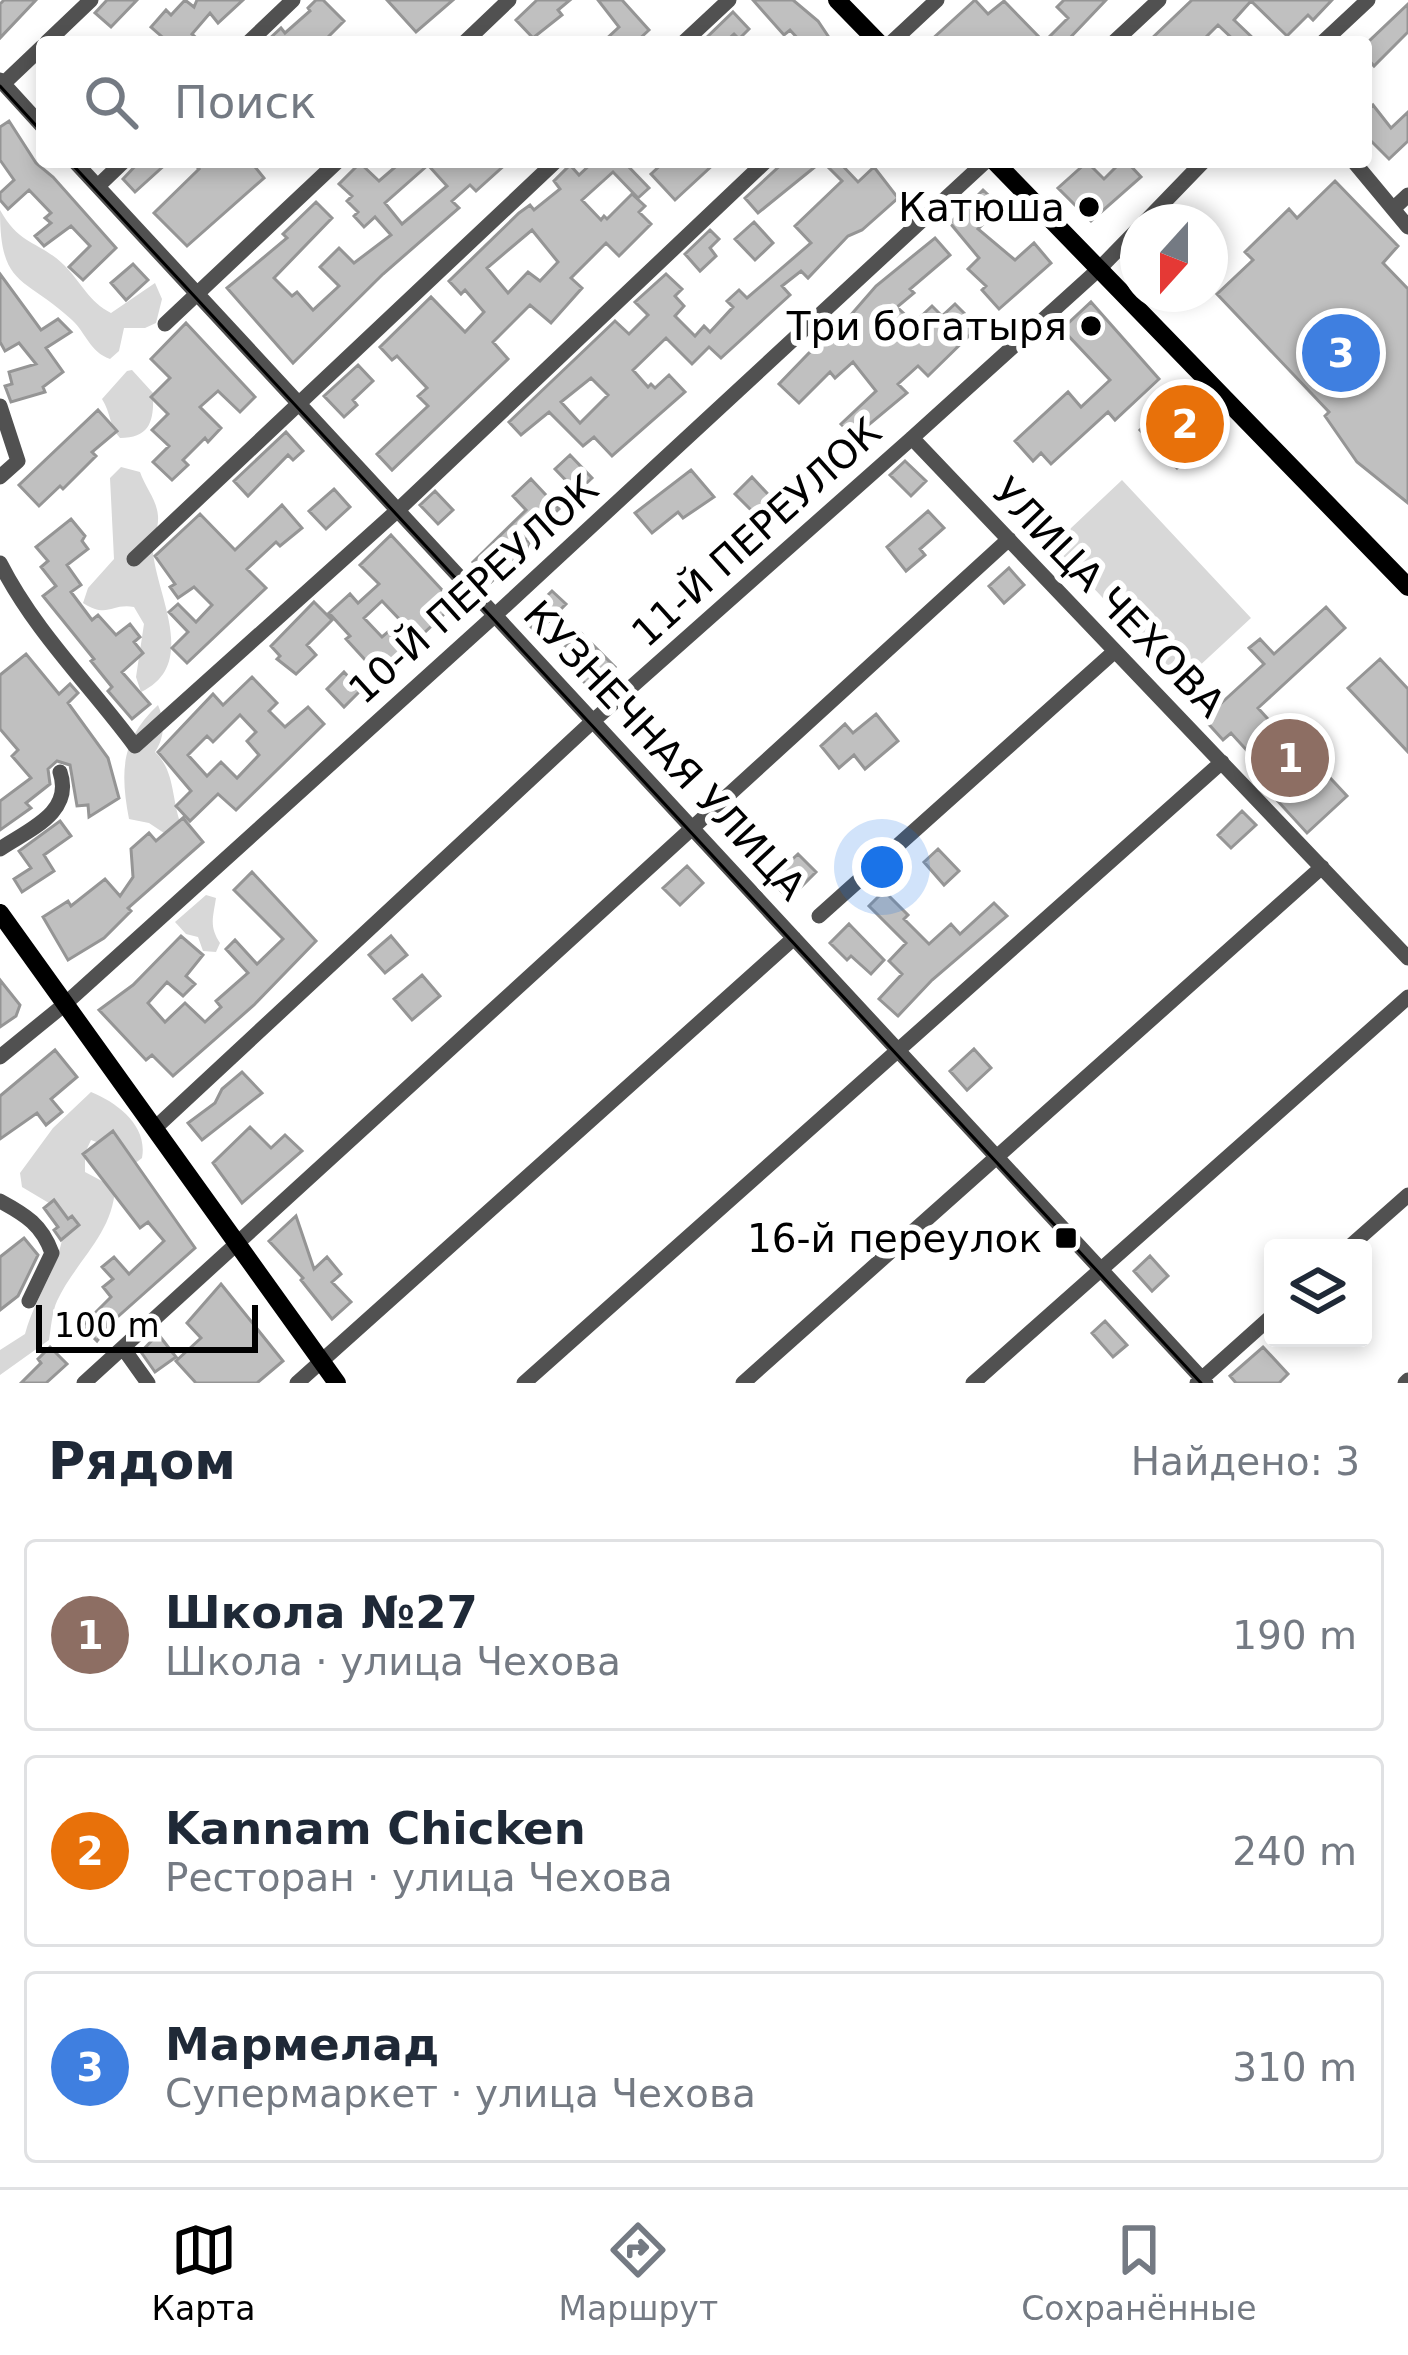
<!DOCTYPE html>
<html lang="ru">
<meta charset="utf-8">
<style>
:root{--surface:#fff;--page:#f6f6f7;--text:#1f2937;--muted:#747a83;--line:#e0e1e3;--accent:#000}
body{margin:0;font-family:"DejaVu Sans",sans-serif;background:var(--page);color:var(--text)}
.controls{position:absolute;right:36px;bottom:36px;display:grid;overflow:hidden;border-radius:12px;box-shadow:0 6px 18px #0003}
.controls button{width:108px;height:108px;display:grid;place-items:center;padding:0;border:0;border-bottom:3px solid var(--line);background:var(--surface);color:var(--text);font:60px sans-serif}
.compass{position:absolute;left:1120px;top:204px;width:108px;height:108px;border-radius:50%;background:var(--surface);box-shadow:0 6px 18px #0003;rotate:201deg}
.scale{position:absolute;left:36px;bottom:30px;width:222px;box-sizing:border-box;padding-left:12px;border:6px solid #000;border-top:0;font-size:33px;line-height:42px;white-space:nowrap;color:#000;-webkit-text-stroke:9px #fff;paint-order:stroke}
.you{position:absolute;left:882px;top:867px;width:42px;height:42px;margin:-30px;border:9px solid #fff;border-radius:50%;background:#1a73e8;box-shadow:0 0 0 18px #1a73e833}
.badge{display:grid;place-items:center;width:78px;height:78px;border-radius:50%;background:var(--accent);color:#fff;font-size:39px;font-weight:700}
.pin{position:absolute;translate:-50% -50%;border:6px solid #fff;box-shadow:0 3px 12px #0006}
.list{margin:0;padding:0;list-style:none}
h2{display:flex;justify-content:space-between;align-items:center;height:156px;margin:0;padding:0 48px;font-size:51px}
h2 small{font-size:39px;font-weight:400;color:var(--muted)}
.list li{display:grid;grid-template-columns:78px 1fr auto;gap:36px;align-items:center;box-sizing:border-box;height:192px;margin:0 24px 24px;padding:0 24px;border:3px solid var(--line);border-radius:12px}
.list b{display:block;font-size:45px;white-space:nowrap}
.list p{margin:0;font-size:39px;white-space:nowrap;color:var(--muted)}
.list em{font-size:39px;font-style:normal;color:var(--muted)}
.icon{flex:none;width:66px;height:66px;fill:none;stroke:currentColor;stroke-width:2;stroke-linecap:round;stroke-linejoin:round}
.map{position:relative;flex:none;width:1408px;height:1383px;overflow:hidden}
.search{position:absolute;background:var(--surface);box-shadow:0 6px 18px #0003;left:36px;right:36px;top:36px;height:132px;display:flex;align-items:center;gap:30px;box-sizing:border-box;padding:0 42px;border-radius:12px;color:var(--muted);font-size:45px}
.sheet{height:804px;background:var(--surface)}
nav{display:flex;justify-content:space-around;align-items:center;box-sizing:border-box;height:168px;border-top:3px solid var(--line);background:var(--surface);font-size:33px;color:var(--muted)}
nav a{display:grid;justify-items:center;gap:6px}
nav .on{color:var(--accent)}
.map>svg:first-child{display:block}
.green{fill:#d8d8d8}
.building{fill:#c0c0c0;stroke:#959595;stroke-width:3;fill-rule:evenodd}
.lines{fill:none;stroke-linecap:round;stroke-linejoin:round}
.minor{stroke:#515151;stroke-width:15}
.major{stroke:#000;stroke-width:18}
.tram{stroke:#000;stroke-width:3}
.poi-dot{fill:#000;stroke:#fff;stroke-width:4.5}
.labels{text-anchor:middle;stroke-width:12;stroke-linejoin:round;paint-order:stroke}
.poi-label{font-size:39px;fill:#000;stroke:#fff;text-anchor:end}
.street-label{font-size:39px;fill:#000;stroke:#fff}
</style>
<div class="map">
<svg width="1408" height="1383" viewBox="0 0 1408 1383">
<rect width="100%" height="100%" fill="#fff"/>
<!-- green -->
<path class="green" d="M0,210C21,247 38,240 64,265C81,282 89,302 111,313L155,283L162,299L156,323L145,328H124L119,351L110,359C90,352 86,333 72,320C23,275 0,288 0,210Z
M132,370L153,393C154,420 151,438 120,438C109,426 111,413 102,399L127,371Z
M121,467L140,472C145,487 157,500 158,516C159,528 152,541 153,553C158,598 198,665 141,692L136,677L144,624L134,607C111,603 108,619 83,603L88,588L114,559L110,478Z
M1122,480L1251,618L1182,682L1053,545Z
M158,705C165,721 165,737 155,752C176,772 171,801 182,827L167,835L149,823L129,819C120,771 121,740 158,705Z
M206,895L216,898C213,918 209,926 220,943L216,952L203,951L198,937L186,934L175,922Z
M91,1092C118,1103 148,1126 142,1158L129,1168L110,1147L91,1140L85,1153V1172L115,1188C113,1234 75,1262 57,1301C52,1312 51,1328 49,1340L0,1375V1350L25,1334C36,1292 68,1257 64,1212L22,1187L20,1173L53,1128Z"/>
<!-- building -->
<path class="building" d="M4,0H36L0,38V4Z
M107,0H137L111,27L95,13Z
M185,0L194,7L197,0H243L218,23L210,13L192,34L201,42H168L151,27L166,10L171,15Z
M316,0H323L344,21L323,42H266L281,28L285,33L310,11L308,8Z
M387,0H453L416,32Z
M537,0H570L558,10L562,15L533,38L516,20Z
M598,0H622L649,30L636,42H603L619,27Z
M753,0H793L818,21L832,42H801L790,30L784,35Z
M975,0L988,14L1004,1L1044,42L1068,18L1057,7L1064,0H1106L1066,42H929Z
M1192,0H1332L1313,20L1308,15L1287,36L1251,1L1234,20L1257,42H1236L1218,25L1201,42H1148Z
M1408,4V32L1374,66L1366,57V44Z
M733,12L749,29L739,39L734,34L725,42H702Z
M1373,105L1391,128L1408,112V141L1389,159L1366,136V111Z
M9,121L36,163L53,177L116,248L83,280L69,267L90,246L71,226L44,246L35,236L51,223L45,218L51,213L29,190L8,209L0,200V193L14,180L0,160V127Z
M139,162H168L135,192L123,179Z
M192,162H251L264,178L187,246L154,213L199,169Z
M401,162H508L476,191L470,185L452,201L459,208L383,274L293,363L227,288L287,238L283,234L316,202L332,218L274,278L292,296L297,292L313,310L339,286L320,267L339,248L354,263L391,235L375,217L364,227L354,216L358,212L347,201L352,196L339,184L360,163L379,181ZM428,165L447,186L402,224L385,203Z
M593,162H624L649,188L638,198L613,172L582,200L601,220L604,216L607,219L632,194L645,206L639,212L651,224L619,256L606,243L571,278L582,288L551,323L530,305L493,342L508,359L392,470L377,454L428,406L418,396L427,388L397,356L392,360L380,347L431,297L465,332L484,312L465,290L461,294L449,281L519,213L530,205L534,210L560,189L554,181L570,165L579,175ZM532,230L558,262L540,281L528,272L508,293L487,268Z
M664,162H716L675,200L651,174Z
M784,162H821L758,213L745,198Z
M823,162H839L858,182L874,167L898,198L862,230L848,236L808,278L801,271L782,286L790,295L721,358L709,347L692,364L666,338L633,370L648,387L651,384L655,388L669,375L685,392L612,456L594,437L583,446L549,412L521,435L509,422L615,321L629,334L648,315L635,302L666,274L682,289L675,296L684,306L675,316L695,336L704,326L710,332L733,307L727,301L739,290L747,298L811,243L795,226L842,181ZM591,378L608,395L580,423L561,402Z
M1087,162L1104,179L1121,162H1127L1141,177L1091,221L1058,188Z
M1335,181L1398,246L1383,263L1408,289V503L1357,462L1325,416L1329,412L1217,294L1253,260L1245,252L1289,209L1297,218Z
M983,190L1001,207L978,229L1015,260L1034,243L1051,263L999,309L982,290L986,286L968,269L979,258L950,223Z
M754,222L773,243L755,260L735,239Z
M710,230L719,239L710,248L716,256L700,271L685,254Z
M935,238L950,255L910,289L914,293L897,307L914,323L932,306L942,316L955,304L978,327L928,376L918,366L898,384L907,393L854,437L841,424L876,391L853,362L835,378L830,372L799,403L779,384L809,353L829,340L876,286Z
M133,264L148,280L126,300L111,283Z
M0,274L41,330L58,319L71,332L46,348L63,372L43,387L45,392L11,402L5,386L12,384L9,372L36,364L19,343L5,351L0,342Z
M1091,302L1159,379L1115,420L1108,412L1051,464L1041,453L1033,461L1015,441L1068,392L1081,407L1110,380L1062,329Z
M186,323L255,397L240,412L218,391L200,407L221,428L208,442L205,438L183,460L188,465L172,480L153,462L169,446L152,430L168,414L151,397L170,378L151,359Z
M358,365L373,381L353,400L357,405L344,417L324,396Z
M1171,401L1208,439L1177,468L1140,430Z
M98,410L117,431L92,452L96,456L63,489L60,486L39,506L19,485Z
M286,432L303,451L293,460L288,455L248,496L234,481Z
M570,455L592,478L577,492L555,469Z
M905,461L926,481L911,496L890,475Z
M691,470L714,497L683,518L678,512L652,533L635,513Z
M752,477L778,505L762,521L735,494Z
M531,479L559,509L526,539L531,544L491,582L473,562L526,510L513,496Z
M334,489L350,507L326,529L309,511Z
M435,491L453,510L438,524L420,505Z
M282,505L302,528L280,546L276,542L247,569L266,588L187,663L172,648L188,632L169,612L178,604L196,622L212,605L194,587L178,598L170,587L175,584L155,556L200,514L235,550Z
M928,511L944,528L920,549L925,555L906,571L887,547Z
M71,519L85,536L82,541L88,549L67,565L81,585L71,592L92,620L98,615L116,635L130,624L140,637L134,642L143,653L122,672L150,704L132,719L108,691L112,687L91,661L94,659L43,596L56,586L41,567L48,561L36,547Z
M391,535L455,604L379,675L346,639L350,636L329,613L350,594L358,603L379,584L360,565ZM382,601L401,621L382,637L364,618Z
M1009,568L1024,585L1004,603L989,586Z
M552,591L566,604L537,633L523,619Z
M314,602L332,620L307,645L316,655L296,674L277,659L280,656L271,646Z
M1326,607L1345,628L1258,708L1288,741L1292,737L1347,796L1307,833L1252,773L1261,766L1231,733L1223,740L1204,719L1264,664L1249,648L1260,639L1274,654Z
M580,632L615,667L591,689L557,655Z
M26,654L59,694L70,684L78,693L68,703L108,758L119,798L89,817L88,805L77,806L70,765L57,761L48,769L50,784L26,803L31,808L0,830V801L31,778L12,756L18,750L0,729V675Z
M1380,659L1408,689V752L1348,688Z
M344,672L361,690L344,707L327,689Z
M252,677L277,703L269,711L285,727L308,707L324,724L236,810L218,794L190,821L176,806L191,791L158,752L213,694L223,705ZM240,715L256,732L247,741L259,755L237,778L221,762L207,776L188,755L207,736L213,742Z
M876,714L898,741L865,769L854,755L839,768L821,746L845,724L853,733Z
M1242,811L1256,825L1231,848L1218,835Z
M742,817L761,836L747,850L728,830Z
M183,818L203,842L128,908L131,911L104,938L68,960L43,917L68,901L71,906L105,879L120,896L133,877L131,849L149,833L156,841Z
M60,821L71,836L44,855L54,871L22,892L14,879L31,868L19,851Z
M938,849L959,871L944,885L924,862Z
M798,854L816,872L789,899L770,880Z
M687,866L703,883L680,905L663,888Z
M252,872L316,941L254,1005L173,1076L152,1055L146,1060L99,1010L133,985L181,936L203,955L186,976L195,984L183,996L167,982L148,1003L165,1022L185,1003L205,1022L221,1007L216,1001L248,973L226,949L235,940L257,964L283,939L234,890Z
M884,891L908,915L904,919L929,944L951,924L960,934L994,903L1007,916L932,980L898,1016L879,999L902,974L889,961L906,943L869,906Z
M849,924L884,960L871,974L851,956L847,960L830,943Z
M391,936L407,955L385,973L369,955Z
M422,975L440,996L412,1020L394,999Z
M0,980L20,1005L16,1016L0,1027Z
M974,1049L991,1068L967,1090L950,1071Z
M55,1050L77,1077L51,1099L62,1112L46,1125L37,1113L0,1139V1096Z
M242,1072L262,1093L202,1140L188,1123L215,1103L222,1089Z
M250,1127L271,1148L285,1135L302,1151L242,1203L213,1163Z
M113,1131L195,1248L113,1321L97,1341L82,1326L111,1297L103,1287L113,1279L102,1267L114,1257L129,1274L164,1241L148,1222L140,1228L83,1154Z
M54,1200L68,1219L72,1216L79,1225L61,1240L54,1230L58,1227L44,1208Z
M296,1216L314,1269L327,1257L341,1274L332,1282L351,1302L332,1319L301,1280L303,1278L269,1241Z
M24,1238L38,1255L18,1296L0,1310V1257Z
M1150,1256L1168,1276L1152,1291L1134,1271Z
M221,1284L283,1361L257,1383H196L176,1361L201,1338L187,1323Z
M1105,1321L1127,1345L1113,1357L1092,1333Z
M158,1334L176,1357L155,1372L141,1352Z
M50,1347L67,1364L46,1383H21L41,1363L38,1359Z
M1263,1347L1288,1374L1279,1383H1236L1230,1376Z"/>
<g class="lines">
<!-- minor -->
<path class="minor" d="M47,42L91,0
M249,42L293,0
M465,42L509,0
M684,42L729,0
M892,42L937,0
M1114,42L1159,0
M1323,42L1368,0
M0,80L42,126
M3,84L42,47
M75,162L1206,1383
M1354,162L1408,227
M98,186L123,162
M1393,209L1408,195
M1145,222L1203,162
M165,324L337,162
M0,406L18,461L0,477
M912,438L1408,958
M134,559L555,162
M0,563C35,632 90,685 135,746L398,510L765,162
M0,849C28,830 74,813 60,772
M819,916L1115,651
M0,1057L65,1004L492,618L985,162
M154,1129L593,721L912,438L1099,269L1138,229
M0,1201C26,1215 42,1225 52,1253L29,1301
M1348,1248L1408,1195
M123,1348L148,1383
M84,1383L1009,539
M297,1383L794,938
M524,1383L1222,762
M743,1383L1322,867
M973,1383L1408,997
M1197,1383L1273,1315
M1405,1383L1408,1380"/>
<!-- major -->
<path class="major" d="M837,0L878,42
M995,162L1408,587
M0,913L337,1383"/>
<!-- tram -->
<path class="tram" d="M0,86L42,132
M70,162L1201,1383"/>
</g>
<!-- markers -->
<g class="poi-dot">
<circle cx="1089" cy="207" r="12"/>
<circle cx="1091" cy="326" r="12"/>
<rect x="1054" y="1226" width="24" height="24" rx="6"/>
</g>
<g class="labels">
<!-- poi labels -->
<g class="poi-label">
<text x="1065" y="221">Катюша</text>
<text x="1067" y="340">Три богатыря</text>
<text x="1042" y="1252">16-й переулок</text>
</g>
<!-- street labels -->
<g class="street-label">
<text transform="translate(756 532) rotate(-42)" y="14">11-Й ПЕРЕУЛОК</text>
<text transform="translate(473 589) rotate(-42)" y="14">10-Й ПЕРЕУЛОК</text>
<text transform="translate(1109 597) rotate(46)" y="14">УЛИЦА ЧЕХОВА</text>
<text transform="translate(665 750) rotate(47)" y="14">КУЗНЕЧНАЯ УЛИЦА</text>
</g>
</g>
</svg>
<div class="controls">
<button><svg class="icon" aria-label="layers" viewBox="0 0 24 24"><path d="M12 4l9 5-9 5-9-5zM3 14l9 5 9-5"/></svg></button>
</div>
<svg class="compass" viewBox="-18 -18 36 36"><path d="M0-13l5 13h-10z" fill="#e53935"/><path d="M0 13l5-13h-10z" fill="#747a83"/></svg>
<div class="scale">100 m</div>
<div class="you"></div>
<div class="pin badge" style="left:1290px;top:758px;background:#8d6e63">1</div>
<div class="pin badge" style="left:1185px;top:424px;background:#e8710a">2</div>
<div class="pin badge" style="left:1341px;top:353px;background:#3f7fe0">3</div>
<div class="search"><svg class="icon" aria-label="search" viewBox="0 0 24 24"><circle cx="10" cy="10" r="6"/><path d="M15 15l6 6"/></svg>Поиск</div>
</div>
<section class="sheet">
<h2>Рядом<small>Найдено: 3</small></h2>
<ul class="list">
<li><span class="badge" style="background:#8d6e63">1</span><div><b>Школа №27</b><p>Школа · улица Чехова</p></div><em>190 m</em></li>
<li><span class="badge" style="background:#e8710a">2</span><div><b>Kannam Chicken</b><p>Ресторан · улица Чехова</p></div><em>240 m</em></li>
<li><span class="badge" style="background:#3f7fe0">3</span><div><b>Мармелад</b><p>Супермаркет · улица Чехова</p></div><em>310 m</em></li>
</ul>
</section>
<nav>
<a class="on"><svg class="icon" aria-label="map" viewBox="0 0 24 24"><path d="M3 6l6-2 6 2 6-2v14l-6 2-6-2-6 2zM9 4v14M15 6v14"/></svg>Карта</a>
<a><svg class="icon" aria-label="directions" viewBox="0 0 24 24"><path d="M12 3l9 9-9 9-9-9zM9 14v-3h6M13 9l2 2-2 2"/></svg>Маршрут</a>
<a><svg class="icon" aria-label="saved" viewBox="0 0 24 24"><path d="M7 4h10v16l-5-4-5 4z"/></svg>Сохранённые</a>
</nav>
